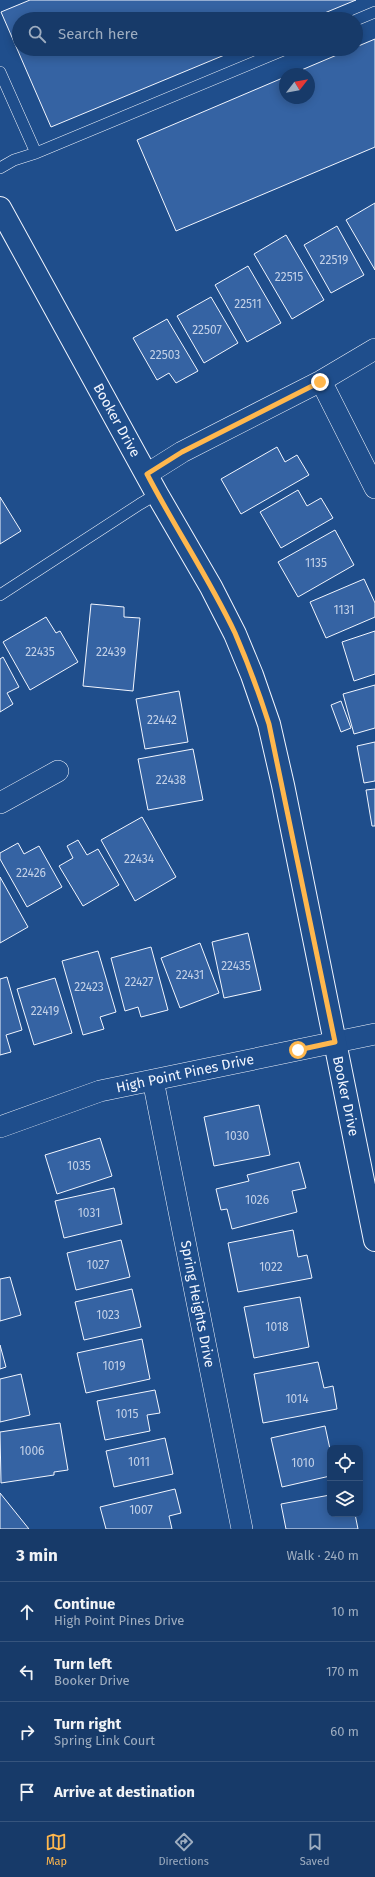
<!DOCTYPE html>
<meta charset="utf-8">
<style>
:root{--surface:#173a69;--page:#20416f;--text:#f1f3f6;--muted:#9eadc0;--line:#36547d;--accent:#ffb74d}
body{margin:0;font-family:"Fira Sans",sans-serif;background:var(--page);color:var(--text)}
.controls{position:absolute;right:12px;bottom:12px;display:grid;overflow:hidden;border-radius:8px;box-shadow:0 2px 10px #0003}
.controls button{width:36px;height:36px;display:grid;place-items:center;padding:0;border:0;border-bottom:1px solid var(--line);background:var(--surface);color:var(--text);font:20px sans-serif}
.compass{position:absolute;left:279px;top:68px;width:36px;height:36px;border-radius:50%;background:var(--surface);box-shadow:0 2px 10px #0003;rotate:59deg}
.stop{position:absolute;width:12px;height:12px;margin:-9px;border:3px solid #ffb74d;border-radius:50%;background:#fff}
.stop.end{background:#ffb74d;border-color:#fff;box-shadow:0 1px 4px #0008}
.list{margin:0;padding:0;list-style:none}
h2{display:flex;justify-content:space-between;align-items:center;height:52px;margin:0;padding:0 16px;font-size:17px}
h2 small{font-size:13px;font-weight:400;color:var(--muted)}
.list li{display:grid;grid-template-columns:26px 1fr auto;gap:12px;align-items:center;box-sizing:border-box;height:60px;padding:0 16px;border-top:1px solid var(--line)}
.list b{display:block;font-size:15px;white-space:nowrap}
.list p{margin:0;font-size:13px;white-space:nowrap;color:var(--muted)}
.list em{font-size:13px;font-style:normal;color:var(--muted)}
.icon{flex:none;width:22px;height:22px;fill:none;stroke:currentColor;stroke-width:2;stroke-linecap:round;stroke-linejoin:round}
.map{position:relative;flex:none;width:375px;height:1529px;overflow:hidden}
.search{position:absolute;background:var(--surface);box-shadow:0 2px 10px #0003;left:12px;right:12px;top:12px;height:44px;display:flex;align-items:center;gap:10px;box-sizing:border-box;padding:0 14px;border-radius:22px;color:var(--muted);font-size:15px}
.sheet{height:292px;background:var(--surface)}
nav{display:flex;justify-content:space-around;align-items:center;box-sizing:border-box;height:56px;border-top:1px solid var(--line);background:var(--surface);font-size:11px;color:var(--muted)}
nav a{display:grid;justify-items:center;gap:2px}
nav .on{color:var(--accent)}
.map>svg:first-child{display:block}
.building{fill:#3563a3;stroke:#f2f6ff}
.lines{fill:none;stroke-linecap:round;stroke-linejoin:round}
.lane-casing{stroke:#f2f6ff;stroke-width:12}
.street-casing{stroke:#f2f6ff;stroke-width:22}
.secondary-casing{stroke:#f2f6ff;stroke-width:24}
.lane{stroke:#1f4e8c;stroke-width:11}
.street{stroke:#1f4e8c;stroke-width:21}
.secondary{stroke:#1f4e8c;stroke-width:22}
.route{stroke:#ffb74d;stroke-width:5}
.labels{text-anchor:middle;stroke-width:3;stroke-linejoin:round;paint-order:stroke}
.number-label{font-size:12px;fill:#c3d1e8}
.street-label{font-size:14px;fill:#f2f6ff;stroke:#1f4e8c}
</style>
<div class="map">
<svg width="375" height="1529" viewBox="0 0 375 1529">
<rect width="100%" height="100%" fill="#1f4e8c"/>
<!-- building -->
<path class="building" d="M30,0H356L310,19H19V49H239L51,127L1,12Z
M375,39V147L176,231L137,140L285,77V98H309V74H292L351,49H356V47Z
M375,203V270L346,220Z
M337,226L364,275L331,293L304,245Z
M286,235L324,300L292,319L254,254Z
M248,266L281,323L247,342L215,285Z
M211,297L238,343L204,363L177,316Z
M167,319L198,371L176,383L169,373L157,380L133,338Z
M277,447L285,462L297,455L309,475L241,514L221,479Z
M298,490L307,506L321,498L333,518L281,548L260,512Z
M0,497L21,531L0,544Z
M335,530L354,565L298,597L278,562Z
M364,579L375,603V617L326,638L310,602Z
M91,604L124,607V617L140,618L133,691L83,686Z
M46,617L56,633L60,631L78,662L30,690L3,642Z
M375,631V674L354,681L342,642Z
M3,657L19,687L7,693L13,704L0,712V659Z
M375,685V728L354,734L343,694Z
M179,691L188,742L145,749L136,699Z
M341,701L351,728L341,732L331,705Z
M375,742V781L364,783L357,746Z
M193,749L203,800L148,810L138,759Z
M375,789V826H372L366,790Z
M142,817L176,877L135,901L101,840Z
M78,840L87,855L98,849L119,885L83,906L59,866L73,858L67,846Z
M18,843L24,854L39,846L62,887L27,907L0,859V853Z
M0,877L28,927L0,943Z
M248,933L261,990L224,998L212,942Z
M200,943L219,993L180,1008L161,958Z
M151,947L168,1010L141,1017L138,1007L125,1011L111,958Z
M98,951L116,1012L100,1017L104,1029L83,1035L62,961Z
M7,977L22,1030L6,1035L11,1052L0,1055V979Z
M55,978L72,1033L34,1045L17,989Z
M259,1105L270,1155L214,1166L204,1117Z
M100,1138L112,1176L57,1194L45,1155Z
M299,1162L306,1188L292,1191L297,1212L232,1229L227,1209L221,1210L216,1189L249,1181L247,1175Z
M114,1188L122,1224L64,1238L55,1201Z
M293,1230L298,1257L307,1255L312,1278L238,1292L228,1243Z
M121,1240L130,1277L76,1290L67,1253Z
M10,1277L21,1315L0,1321V1279Z
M132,1289L141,1327L84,1340L75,1302Z
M300,1297L309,1347L254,1358L244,1307Z
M142,1339L150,1379L86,1393L77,1353Z
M0,1345L6,1367L0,1369Z
M318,1362L324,1388L333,1386L337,1409L263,1423L254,1374Z
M21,1374L30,1415L0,1422V1379Z
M155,1390L160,1413L147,1415L150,1431L105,1440L97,1401Z
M60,1423L68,1470L54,1472V1475L1,1483L0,1432Z
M325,1426L330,1449V1476L282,1487L271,1438Z
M165,1438L173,1474L114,1487L106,1451Z
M175,1489L181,1513L169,1516L172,1529H106L100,1507Z
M0,1493L29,1529H0Z
M330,1495V1514H355L358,1529H286L281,1504Z"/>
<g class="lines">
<!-- lane casing -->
<g class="lane-casing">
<path id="lane" d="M356,20L375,12
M0,72L36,153L286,49
M0,168L14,160L36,153
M0,595L140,504L157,494"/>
</g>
<!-- street casing -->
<g class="street-casing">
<path id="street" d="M321,381L375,488
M147,474L182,452L321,381L375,349
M0,803L58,771
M153,1080L242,1529
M0,1127L100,1091L375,1034"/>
</g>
<!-- secondary casing -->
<g class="secondary-casing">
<path id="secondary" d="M0,208L157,494L211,587L235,634L252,675L269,724L283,785L375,1240"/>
</g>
<!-- lane -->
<use href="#lane" class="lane"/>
<!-- street -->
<use href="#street" class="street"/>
<!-- secondary -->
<use href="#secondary" class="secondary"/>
</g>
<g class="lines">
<!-- route -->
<path class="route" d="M298,1050L335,1042L269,724C259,693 248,663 235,633C209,578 175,528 147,474L182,452L320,382"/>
</g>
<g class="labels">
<!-- number labels -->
<g class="number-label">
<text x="334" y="264">22519</text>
<text x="289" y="281">22515</text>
<text x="248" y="308">22511</text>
<text x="207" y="334">22507</text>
<text x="165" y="359">22503</text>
<text x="316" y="567">1135</text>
<text x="344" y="614">1131</text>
<text x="40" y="656">22435</text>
<text x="111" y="656">22439</text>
<text x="162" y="724">22442</text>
<text x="171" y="784">22438</text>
<text x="139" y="863">22434</text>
<text x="31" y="877">22426</text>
<text x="236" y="970">22435</text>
<text x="190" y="979">22431</text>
<text x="139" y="986">22427</text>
<text x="89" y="991">22423</text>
<text x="45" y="1015">22419</text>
<text x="237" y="1140">1030</text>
<text x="79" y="1170">1035</text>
<text x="257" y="1204">1026</text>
<text x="89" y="1217">1031</text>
<text x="98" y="1269">1027</text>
<text x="271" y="1271">1022</text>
<text x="108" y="1319">1023</text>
<text x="277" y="1331">1018</text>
<text x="114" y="1370">1019</text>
<text x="297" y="1403">1014</text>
<text x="127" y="1418">1015</text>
<text x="32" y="1455">1006</text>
<text x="139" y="1466">1011</text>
<text x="303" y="1467">1010</text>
<text x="141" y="1514">1007</text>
</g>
<!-- street labels -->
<g class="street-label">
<text transform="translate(117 420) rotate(61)" y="5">Booker Drive</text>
<text transform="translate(185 1073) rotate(-12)" y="5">High Point Pines Drive</text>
<text transform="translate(346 1096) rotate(78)" y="5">Booker Drive</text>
<text transform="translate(198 1304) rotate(79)" y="5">Spring Heights Drive</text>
</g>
</g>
</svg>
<div class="controls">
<button><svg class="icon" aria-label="locate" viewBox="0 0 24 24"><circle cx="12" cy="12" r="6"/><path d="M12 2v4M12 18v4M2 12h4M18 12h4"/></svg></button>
<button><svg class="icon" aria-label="layers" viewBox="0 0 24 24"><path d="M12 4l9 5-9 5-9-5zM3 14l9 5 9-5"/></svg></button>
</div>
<svg class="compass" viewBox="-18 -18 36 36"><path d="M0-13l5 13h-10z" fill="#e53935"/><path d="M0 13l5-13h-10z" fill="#9eadc0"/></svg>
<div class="stop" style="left:298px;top:1050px"></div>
<div class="stop end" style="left:320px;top:382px"></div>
<div class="search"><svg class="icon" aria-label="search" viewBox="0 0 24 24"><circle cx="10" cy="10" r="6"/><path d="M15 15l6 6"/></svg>Search here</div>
</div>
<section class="sheet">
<h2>3 min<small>Walk · 240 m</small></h2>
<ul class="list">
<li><svg class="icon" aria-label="ahead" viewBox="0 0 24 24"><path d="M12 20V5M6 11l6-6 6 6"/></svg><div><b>Continue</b><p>High Point Pines Drive</p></div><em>10 m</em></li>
<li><svg class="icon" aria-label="left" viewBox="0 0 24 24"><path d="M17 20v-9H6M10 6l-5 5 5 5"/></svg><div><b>Turn left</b><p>Booker Drive</p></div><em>170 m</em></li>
<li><svg class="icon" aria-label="right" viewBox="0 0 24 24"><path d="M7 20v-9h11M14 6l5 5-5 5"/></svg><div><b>Turn right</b><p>Spring Link Court</p></div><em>60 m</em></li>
<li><svg class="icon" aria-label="arrive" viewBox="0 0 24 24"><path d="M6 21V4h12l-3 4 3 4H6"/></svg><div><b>Arrive at destination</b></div></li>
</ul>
</section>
<nav>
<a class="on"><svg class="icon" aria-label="map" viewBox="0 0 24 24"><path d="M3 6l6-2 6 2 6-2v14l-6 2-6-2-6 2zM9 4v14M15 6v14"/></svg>Map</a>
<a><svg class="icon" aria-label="directions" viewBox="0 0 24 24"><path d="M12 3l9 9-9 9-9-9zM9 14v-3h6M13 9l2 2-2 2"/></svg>Directions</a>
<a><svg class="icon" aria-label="saved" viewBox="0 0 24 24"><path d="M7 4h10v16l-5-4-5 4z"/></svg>Saved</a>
</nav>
